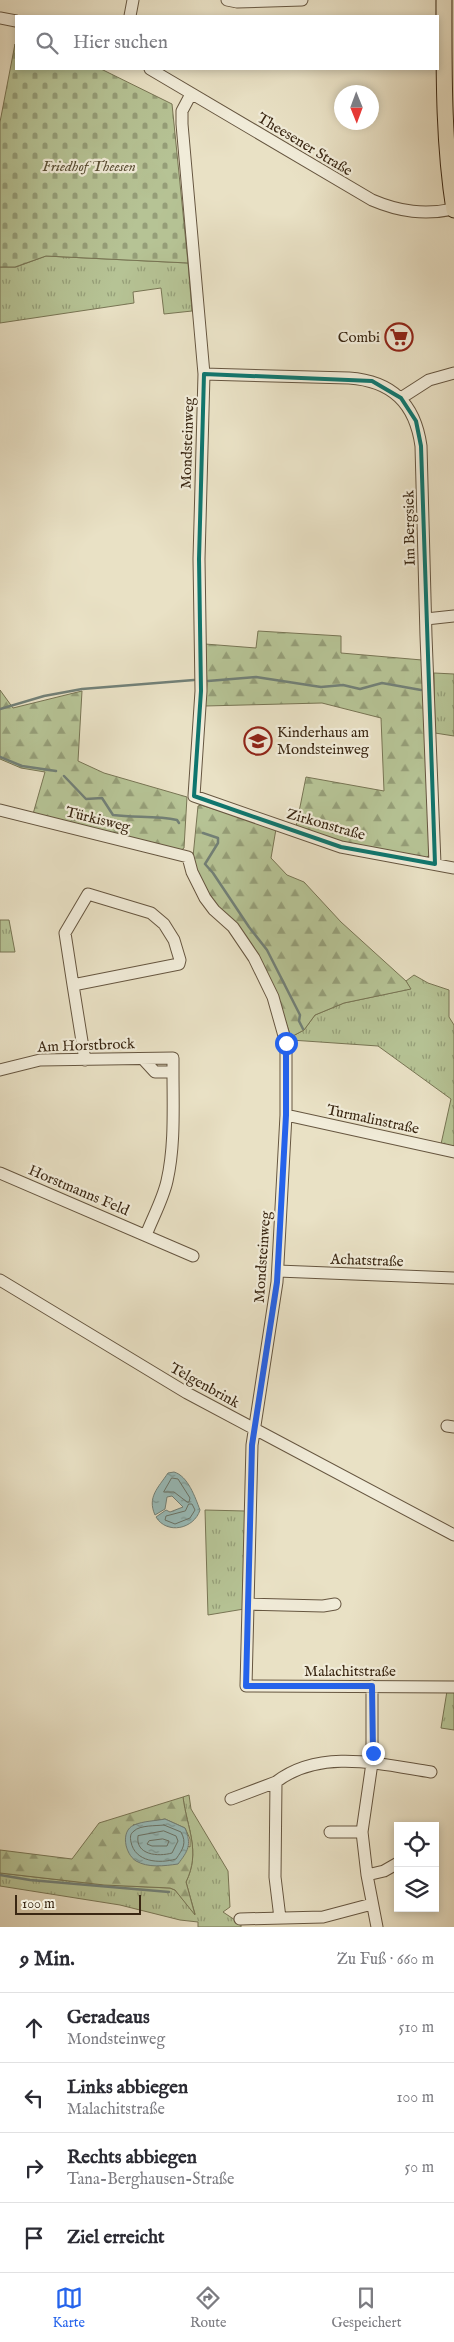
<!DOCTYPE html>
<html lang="de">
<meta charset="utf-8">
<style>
:root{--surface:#fff;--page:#f2f2f3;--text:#2b2b33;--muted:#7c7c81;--line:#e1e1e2;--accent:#2563eb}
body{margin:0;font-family:"IM FELL English",serif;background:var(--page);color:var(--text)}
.controls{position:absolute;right:15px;bottom:15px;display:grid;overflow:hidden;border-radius:0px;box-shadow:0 2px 8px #0003}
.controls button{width:45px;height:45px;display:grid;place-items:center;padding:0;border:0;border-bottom:1px solid var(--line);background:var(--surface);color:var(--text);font:25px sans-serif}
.compass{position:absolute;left:334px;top:85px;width:45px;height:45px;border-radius:50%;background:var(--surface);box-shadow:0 2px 8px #0003;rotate:179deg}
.scale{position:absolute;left:15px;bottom:12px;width:126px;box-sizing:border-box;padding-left:5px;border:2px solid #3a2713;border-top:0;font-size:14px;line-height:18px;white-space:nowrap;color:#3a2713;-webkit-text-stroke:4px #f1ecd9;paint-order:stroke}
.stop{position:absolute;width:15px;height:15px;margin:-11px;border:4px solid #2563eb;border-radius:50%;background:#fff}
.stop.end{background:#2563eb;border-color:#fff;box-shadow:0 1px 5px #0008}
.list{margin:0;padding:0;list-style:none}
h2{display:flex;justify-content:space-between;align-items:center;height:65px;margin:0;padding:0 20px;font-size:21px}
h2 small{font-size:16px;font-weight:400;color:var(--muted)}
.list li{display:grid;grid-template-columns:32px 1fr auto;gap:15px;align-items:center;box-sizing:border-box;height:70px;padding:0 20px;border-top:1px solid var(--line)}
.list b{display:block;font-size:19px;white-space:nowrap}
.list p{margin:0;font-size:16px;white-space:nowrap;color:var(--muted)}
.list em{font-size:16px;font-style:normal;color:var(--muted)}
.icon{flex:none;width:28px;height:28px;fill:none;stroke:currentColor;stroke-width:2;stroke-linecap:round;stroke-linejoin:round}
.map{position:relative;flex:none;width:454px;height:1927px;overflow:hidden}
.search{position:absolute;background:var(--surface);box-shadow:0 2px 8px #0003;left:15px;right:15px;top:15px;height:55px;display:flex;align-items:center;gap:12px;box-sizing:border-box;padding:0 18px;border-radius:0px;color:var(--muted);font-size:19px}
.sheet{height:345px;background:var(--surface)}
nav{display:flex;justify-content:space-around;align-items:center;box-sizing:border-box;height:70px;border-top:1px solid var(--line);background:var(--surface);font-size:14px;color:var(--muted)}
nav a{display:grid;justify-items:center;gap:2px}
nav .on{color:var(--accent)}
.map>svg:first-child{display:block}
.grass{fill:url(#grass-tufts);stroke:#787554}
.forest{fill:url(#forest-firs);stroke:#787554;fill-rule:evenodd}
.cemetery{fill:url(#cemetery-stones);stroke:#787554}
.water{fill:url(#water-ripples);stroke:#728077}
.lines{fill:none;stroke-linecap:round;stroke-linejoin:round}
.shore{stroke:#697266;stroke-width:1}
.stream{stroke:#728077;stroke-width:2.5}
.minor-casing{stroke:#665640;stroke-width:13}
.major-casing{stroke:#3a2713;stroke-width:17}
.minor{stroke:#f1ecd9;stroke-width:11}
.major{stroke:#e9e1c5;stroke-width:15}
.route{stroke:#2563eb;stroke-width:6}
.marked{fill:none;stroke:#0f766e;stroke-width:4;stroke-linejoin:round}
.labels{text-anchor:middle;stroke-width:4.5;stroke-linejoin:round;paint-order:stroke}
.street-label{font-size:15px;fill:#3a2713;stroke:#f1ecd9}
.park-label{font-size:15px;font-style:italic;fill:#594e34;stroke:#f1ecd9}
.poi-label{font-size:15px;fill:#3a2713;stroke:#f1ecd9;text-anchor:end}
</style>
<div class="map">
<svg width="454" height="1927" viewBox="0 0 454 1927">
<defs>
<pattern id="grass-tufts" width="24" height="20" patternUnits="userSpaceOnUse" patternTransform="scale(1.25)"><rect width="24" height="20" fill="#b6c395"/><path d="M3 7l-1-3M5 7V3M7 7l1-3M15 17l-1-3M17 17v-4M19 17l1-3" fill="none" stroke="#959e78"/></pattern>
<pattern id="forest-firs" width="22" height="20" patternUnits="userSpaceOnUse" patternTransform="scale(1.25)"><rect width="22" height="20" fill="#b6c395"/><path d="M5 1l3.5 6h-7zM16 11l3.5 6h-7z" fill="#959e78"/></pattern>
<pattern id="cemetery-stones" width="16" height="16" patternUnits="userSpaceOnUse" patternTransform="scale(1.25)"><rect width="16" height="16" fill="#b6c395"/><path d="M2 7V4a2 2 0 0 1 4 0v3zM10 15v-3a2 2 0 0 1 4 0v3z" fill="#959e78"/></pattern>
<pattern id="water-ripples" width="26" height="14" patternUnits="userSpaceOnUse" patternTransform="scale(1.25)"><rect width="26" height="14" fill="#98bcba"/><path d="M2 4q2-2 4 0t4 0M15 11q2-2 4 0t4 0" fill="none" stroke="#7d9996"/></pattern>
</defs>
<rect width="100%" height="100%" fill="#e9e1c5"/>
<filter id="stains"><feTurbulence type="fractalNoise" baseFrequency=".004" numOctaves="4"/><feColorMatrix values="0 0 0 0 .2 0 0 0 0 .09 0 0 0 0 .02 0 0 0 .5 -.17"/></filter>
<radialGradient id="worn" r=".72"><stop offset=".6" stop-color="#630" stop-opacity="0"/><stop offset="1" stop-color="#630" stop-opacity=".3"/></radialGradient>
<!-- grass -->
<path class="grass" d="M46,256L188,263L192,311L164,314L161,288L133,292L134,303L0,323V267H16Z
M434,673L454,674V736L435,733Z
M0,920H9L15,952H0Z
M414,975L428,983L449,990V1017L454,1025V1148L441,1144L451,1099L378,1046L291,1040V1037L304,1030L315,1015L344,1003L410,989L406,981Z
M205,1510L245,1511L244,1609L208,1615Z
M447,1691L454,1692V1730L441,1728Z
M189,1795L191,1809L228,1871L230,1907L223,1912L241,1924V1927H198V1922L180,1920L120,1905L0,1886V1873L104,1885L170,1888L175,1890L195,1914L186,1882C201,1851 187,1829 183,1797Z"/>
<!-- forest -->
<path class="forest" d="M258,631L341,636V653L422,660L431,853L426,858L336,841L296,827L306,777L384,791L381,718L322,703L205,706L207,684L205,644L256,648Z
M0,690L13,708L82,691L78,761L104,773L187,797L184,848L179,852L33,814L45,772L21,768L0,759Z
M201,805L276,829L271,858L287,875L304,882L341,922L406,981L411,989L344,1003L315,1015L304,1030L291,1037L273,986L215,907L195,870L193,857L198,806Z
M183,1797C187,1829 201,1851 186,1882L195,1915L175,1890L170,1888L104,1885L0,1873V1850L72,1859L99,1823ZM165,1819L185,1828L190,1839V1847L133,1825Z"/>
<!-- cemetery -->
<path class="cemetery" d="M15,44L16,69H101L172,104L188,263L46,256L15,267H0V122Z"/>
<!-- water -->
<path class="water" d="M174,1472C188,1476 195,1497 200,1510C194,1529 167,1535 156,1517L166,1510L170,1512L183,1507L172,1496L167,1497L165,1509L155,1515C147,1497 158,1488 168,1473Z
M165,1819L185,1828C192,1845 188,1851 178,1864C164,1866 148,1868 136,1861C125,1854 120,1831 134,1825C143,1821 155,1821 165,1819Z"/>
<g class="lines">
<!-- shore -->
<path class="shore" d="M172,1478L178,1479L190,1498L189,1502H187L174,1492H164Z
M189,1504H192L195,1510L190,1518L175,1524L165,1520L166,1516L185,1511Z
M164,1825L181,1832C187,1843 183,1849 176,1859C159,1864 135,1862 131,1842C130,1837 130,1834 134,1831C140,1825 156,1826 164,1825Z
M164,1831L176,1836L178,1841L172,1853C158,1857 135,1855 138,1836Z
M163,1839L169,1841L167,1846H152L147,1844L149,1841Z"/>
<!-- stream -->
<path class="stream" d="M208,681L256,677L321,687L343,685L360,689L382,683L421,690
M0,709L44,696L82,689L194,680
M0,757L22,766L56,771
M64,776L86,799L102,798L113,815C135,818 156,815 177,820L179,823
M203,833L218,838V843L205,864L213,873L249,927L267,950L300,1015L299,1021L303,1029
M0,1875L30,1880L169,1892"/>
<!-- minor casing -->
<g class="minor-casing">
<path id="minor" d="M227,0L237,2L302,0
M130,16L133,0
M0,18L16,21
M150,69L372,200C400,212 425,215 454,209
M191,94L182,111V124L204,374L199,559L201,691L194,796L341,847L454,868
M204,374L349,378C392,381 415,403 421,446L426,636L435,864
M401,398L429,380L454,373
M426,619L454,616
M0,810L188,857L192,872L205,898L214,910L233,927L254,958L273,997L286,1043V1115L277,1282L252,1445L246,1686L454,1687
M88,894L151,913L164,924L174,940L180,960L179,964L73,985L65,933Z
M73,985L85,1060
M0,1070L40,1060L173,1058V1072H155L143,1059
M286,1115L454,1152
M0,1173L193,1256
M146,1235C153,1217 163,1199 167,1181C175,1146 173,1108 173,1072
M278,1271L454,1278
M0,1280L187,1393L454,1535
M447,1426L454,1427
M248,1604L323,1606L335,1604
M372,1686V1763L362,1832L367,1875L377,1927
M231,1799L276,1782
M330,1832H362
M367,1875L384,1871L398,1863
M280,1918L275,1877L276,1782C320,1748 380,1764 431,1772
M240,1919L323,1917L372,1904"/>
</g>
<!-- major casing -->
<g class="major-casing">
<path id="major" d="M444,0C444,70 443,140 454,210"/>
</g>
<!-- minor -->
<use href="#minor" class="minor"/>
<!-- major -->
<use href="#major" class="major"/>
</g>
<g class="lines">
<!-- route -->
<path class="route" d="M286,1043V1115L277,1282L252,1445L246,1686H372L373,1753"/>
</g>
<!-- marked area -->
<path class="marked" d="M204,374L372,381L401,398L416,421L421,446L435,864L341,847L194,796L201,691L199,559Z"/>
<!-- icons -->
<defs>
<g id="supermarket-ring" transform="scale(1.4375)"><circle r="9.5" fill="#f1ecd9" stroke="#8f2418" stroke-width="1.5"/><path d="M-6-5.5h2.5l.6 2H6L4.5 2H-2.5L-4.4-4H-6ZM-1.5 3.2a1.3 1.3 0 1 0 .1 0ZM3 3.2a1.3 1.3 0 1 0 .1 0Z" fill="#8f2418"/></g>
<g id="school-ring" transform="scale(1.4375)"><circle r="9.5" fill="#f1ecd9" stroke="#8f2418" stroke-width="1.5"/><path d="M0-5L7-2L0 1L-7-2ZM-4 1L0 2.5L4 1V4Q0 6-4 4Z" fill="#8f2418"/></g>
</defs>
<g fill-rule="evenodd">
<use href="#supermarket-ring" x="399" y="337"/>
<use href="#school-ring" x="258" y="741"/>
</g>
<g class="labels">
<!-- street labels -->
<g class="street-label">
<text transform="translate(305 144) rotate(31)" y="5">Theesener Straße</text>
<text transform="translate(187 443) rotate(-88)" y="5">Mondsteinweg</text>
<text transform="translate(409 528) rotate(-91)" y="5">Im Bergsiek</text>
<text transform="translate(98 819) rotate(14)" y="5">Türkisweg</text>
<text transform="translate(326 824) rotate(16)" y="5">Zirkonstraße</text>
<text transform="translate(86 1045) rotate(-2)" y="5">Am Horstbrock</text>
<text transform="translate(373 1119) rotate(12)" y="5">Turmalinstraße</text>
<text transform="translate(79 1190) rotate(23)" y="5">Horstmanns Feld</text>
<text transform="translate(262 1257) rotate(-86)" y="5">Mondsteinweg</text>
<text transform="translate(367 1260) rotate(2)" y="5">Achatstraße</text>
<text transform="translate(205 1385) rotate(29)" y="5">Telgenbrink</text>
<text x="350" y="1676">Malachitstraße</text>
</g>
<!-- park labels -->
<g class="park-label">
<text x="89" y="171">Friedhof Theesen</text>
</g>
<!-- poi labels -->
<g class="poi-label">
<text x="380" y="342">Combi</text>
<text x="277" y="737" text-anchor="start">Kinderhaus am<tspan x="277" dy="17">Mondsteinweg</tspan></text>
</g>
</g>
<rect width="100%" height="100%" filter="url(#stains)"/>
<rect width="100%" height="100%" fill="url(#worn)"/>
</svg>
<div class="controls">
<button><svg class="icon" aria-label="locate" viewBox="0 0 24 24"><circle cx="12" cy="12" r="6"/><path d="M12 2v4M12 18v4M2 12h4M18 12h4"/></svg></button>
<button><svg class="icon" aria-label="layers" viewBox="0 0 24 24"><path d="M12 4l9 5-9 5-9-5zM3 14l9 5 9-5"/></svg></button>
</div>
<svg class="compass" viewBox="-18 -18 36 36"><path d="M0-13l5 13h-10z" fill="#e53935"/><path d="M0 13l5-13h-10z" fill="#7c7c81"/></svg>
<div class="scale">100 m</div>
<div class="stop" style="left:286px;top:1043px"></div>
<div class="stop end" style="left:373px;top:1753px"></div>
<div class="search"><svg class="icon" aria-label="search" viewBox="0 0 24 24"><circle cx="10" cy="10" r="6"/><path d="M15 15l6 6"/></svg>Hier suchen</div>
</div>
<section class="sheet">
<h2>9 Min.<small>Zu Fuß · 660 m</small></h2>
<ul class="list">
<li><svg class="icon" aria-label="ahead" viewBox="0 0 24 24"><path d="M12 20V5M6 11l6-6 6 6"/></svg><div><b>Geradeaus</b><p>Mondsteinweg</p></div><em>510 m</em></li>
<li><svg class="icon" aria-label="left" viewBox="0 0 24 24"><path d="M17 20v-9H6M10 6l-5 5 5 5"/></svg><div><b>Links abbiegen</b><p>Malachitstraße</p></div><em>100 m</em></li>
<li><svg class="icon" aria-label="right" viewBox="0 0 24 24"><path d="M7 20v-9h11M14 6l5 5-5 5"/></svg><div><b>Rechts abbiegen</b><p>Tana-Berghausen-Straße</p></div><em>50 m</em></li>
<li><svg class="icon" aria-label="arrive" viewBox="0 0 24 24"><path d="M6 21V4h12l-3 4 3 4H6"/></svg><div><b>Ziel erreicht</b></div></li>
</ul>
</section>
<nav>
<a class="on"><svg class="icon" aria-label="map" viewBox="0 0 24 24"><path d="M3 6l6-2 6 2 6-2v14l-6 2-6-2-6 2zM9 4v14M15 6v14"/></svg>Karte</a>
<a><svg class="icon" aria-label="directions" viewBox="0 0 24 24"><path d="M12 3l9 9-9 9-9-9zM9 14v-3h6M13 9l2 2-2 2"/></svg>Route</a>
<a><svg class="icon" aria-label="saved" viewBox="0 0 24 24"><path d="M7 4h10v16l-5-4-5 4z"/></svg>Gespeichert</a>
</nav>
